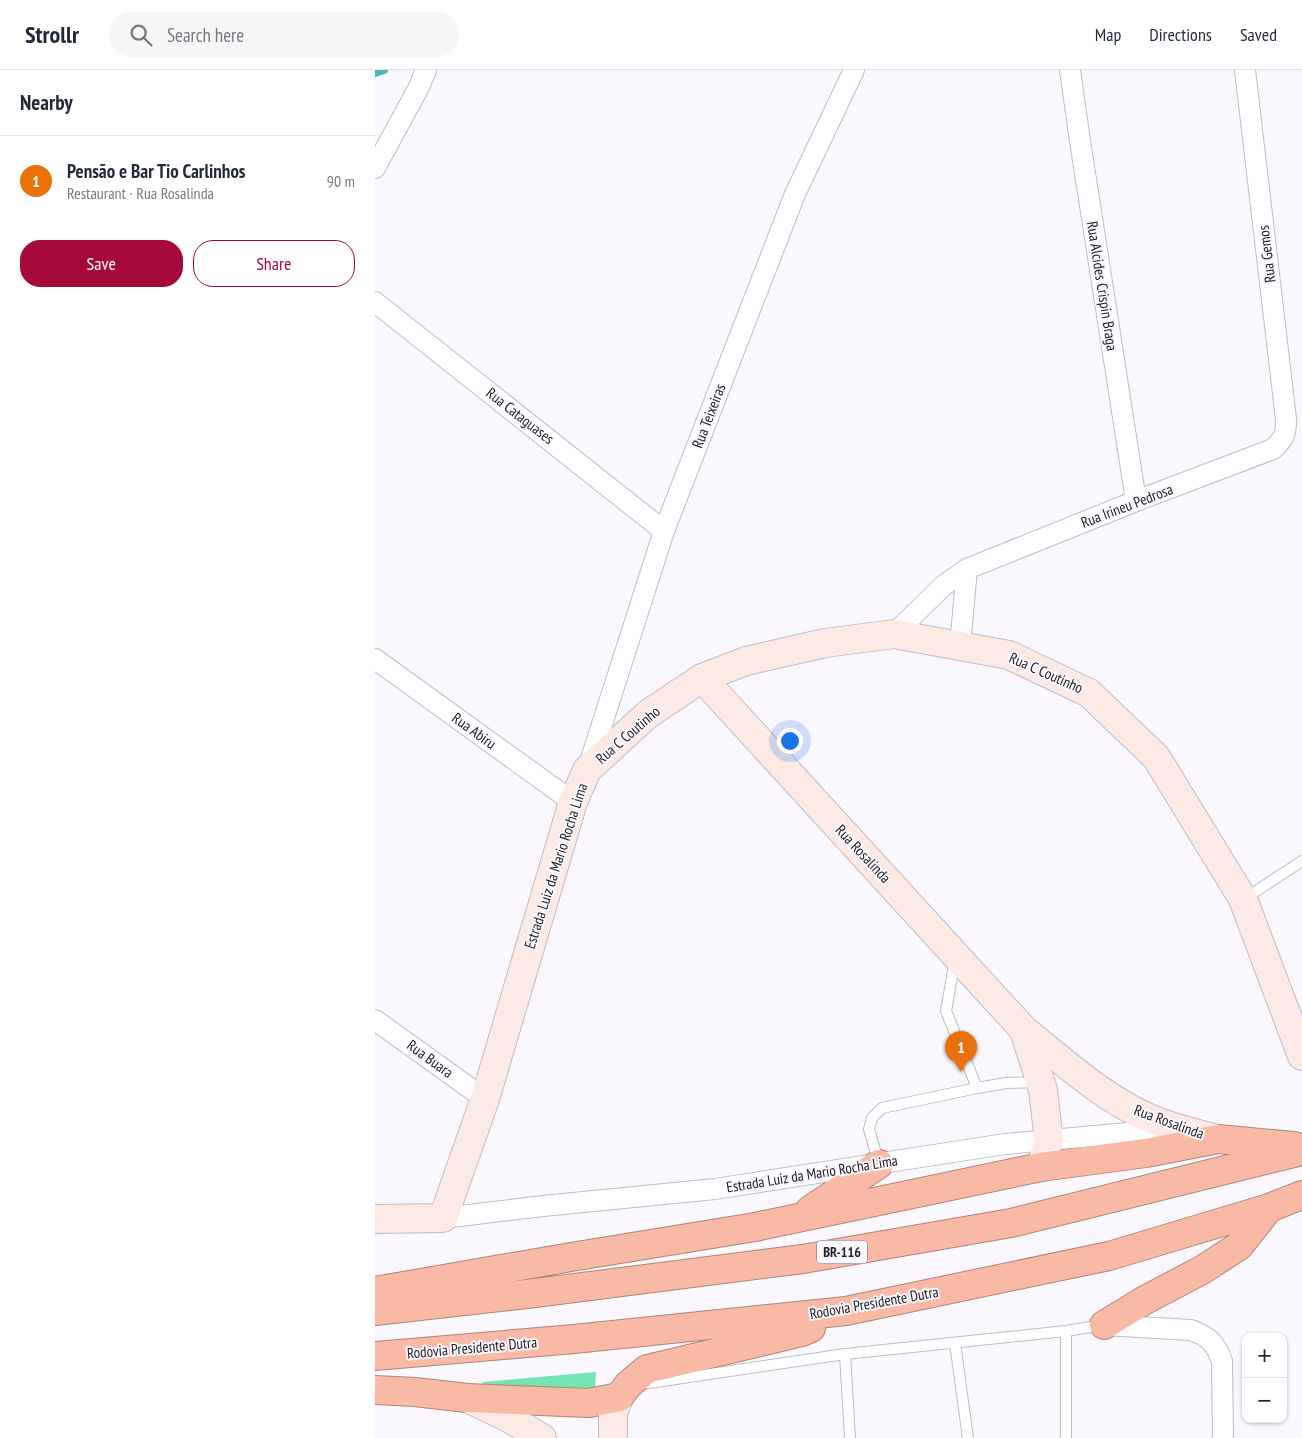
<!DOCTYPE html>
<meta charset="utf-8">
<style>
:root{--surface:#fff;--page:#f6f6f7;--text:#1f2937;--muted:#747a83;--line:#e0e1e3;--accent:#a50a3b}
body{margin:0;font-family:"PT Sans Narrow",sans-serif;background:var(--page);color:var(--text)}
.controls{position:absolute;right:15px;bottom:15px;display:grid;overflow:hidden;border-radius:10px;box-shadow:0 1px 4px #0004}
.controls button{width:45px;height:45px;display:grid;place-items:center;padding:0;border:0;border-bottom:1px solid var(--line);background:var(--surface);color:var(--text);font:25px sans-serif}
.you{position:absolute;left:414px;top:670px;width:18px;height:18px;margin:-12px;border:4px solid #fff;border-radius:50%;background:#1a73e8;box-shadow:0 0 0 8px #1a73e833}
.badge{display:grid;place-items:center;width:32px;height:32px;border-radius:50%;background:var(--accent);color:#fff;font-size:16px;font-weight:700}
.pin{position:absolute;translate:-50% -41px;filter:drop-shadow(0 1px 2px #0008)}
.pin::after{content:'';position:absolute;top:26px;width:18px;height:15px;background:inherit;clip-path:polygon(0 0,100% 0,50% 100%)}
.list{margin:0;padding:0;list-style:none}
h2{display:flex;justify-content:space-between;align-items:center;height:65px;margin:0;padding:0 20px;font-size:21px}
h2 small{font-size:16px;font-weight:400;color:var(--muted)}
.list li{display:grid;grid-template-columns:32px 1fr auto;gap:15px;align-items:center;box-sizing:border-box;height:90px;padding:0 20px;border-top:1px solid var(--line)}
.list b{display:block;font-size:19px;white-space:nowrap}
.list p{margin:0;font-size:16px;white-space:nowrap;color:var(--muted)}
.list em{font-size:16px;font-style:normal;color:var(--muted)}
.actions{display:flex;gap:10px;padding:15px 20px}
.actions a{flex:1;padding:11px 0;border:1px solid var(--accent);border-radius:20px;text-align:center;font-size:18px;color:var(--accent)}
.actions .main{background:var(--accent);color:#fff}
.icon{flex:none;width:28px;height:28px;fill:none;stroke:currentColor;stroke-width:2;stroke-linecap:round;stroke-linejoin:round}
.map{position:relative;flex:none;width:927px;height:1368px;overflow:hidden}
header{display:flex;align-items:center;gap:30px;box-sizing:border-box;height:70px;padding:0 25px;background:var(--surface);border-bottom:1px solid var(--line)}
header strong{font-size:24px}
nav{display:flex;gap:28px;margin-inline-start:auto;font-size:18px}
.search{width:350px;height:45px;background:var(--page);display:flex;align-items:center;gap:12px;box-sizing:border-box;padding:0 18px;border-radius:28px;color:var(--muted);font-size:19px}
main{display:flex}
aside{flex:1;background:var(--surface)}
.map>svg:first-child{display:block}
.green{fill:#74e4b3}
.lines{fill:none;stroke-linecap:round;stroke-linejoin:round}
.stream{stroke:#47babb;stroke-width:8}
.service-casing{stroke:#bfbcc3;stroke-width:12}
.minor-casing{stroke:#bfbcc3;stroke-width:22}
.secondary-casing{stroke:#bfbcc3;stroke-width:30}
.motorway-casing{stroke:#ad8578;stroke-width:30}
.service{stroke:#fff;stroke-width:10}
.minor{stroke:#fff;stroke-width:20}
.secondary{stroke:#fdeae4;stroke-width:28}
.motorway{stroke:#f8baa5;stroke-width:28}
.labels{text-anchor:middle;stroke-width:4;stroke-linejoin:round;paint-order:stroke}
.shield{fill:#fbf7fe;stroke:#646265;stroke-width:1}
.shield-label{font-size:14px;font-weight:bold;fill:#232224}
.street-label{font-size:15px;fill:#232224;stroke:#fbf7fe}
</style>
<header>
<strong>Strollr</strong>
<div class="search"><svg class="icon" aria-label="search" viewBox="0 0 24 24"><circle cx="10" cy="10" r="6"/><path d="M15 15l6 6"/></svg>Search here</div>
<nav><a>Map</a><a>Directions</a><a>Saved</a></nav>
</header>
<main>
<aside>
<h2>Nearby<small></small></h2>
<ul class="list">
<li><span class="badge" style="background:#e8710a">1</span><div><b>Pensão e Bar Tio Carlinhos</b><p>Restaurant · Rua Rosalinda</p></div><em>90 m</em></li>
</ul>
<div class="actions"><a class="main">Save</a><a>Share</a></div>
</aside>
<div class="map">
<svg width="927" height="1368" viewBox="0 0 927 1368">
<rect width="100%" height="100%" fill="#fbf7fe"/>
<!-- green -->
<path class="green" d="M221,1302L220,1320L109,1315L107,1313L108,1312Z"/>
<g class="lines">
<!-- stream -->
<path class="stream" d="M0,3L9,0"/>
<!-- service casing -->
<g class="service-casing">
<path id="service" d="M869,829L927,791
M580,889L571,941L602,1018L631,1013L663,1012
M504,1094L494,1059L497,1048L507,1038L602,1018
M691,1261V1368
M580,1273L593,1368
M470,1284L475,1368
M264,1314L274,1313L470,1284L691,1261L728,1255"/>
</g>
<!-- minor casing -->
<g class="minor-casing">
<path id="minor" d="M695,0L705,71L761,431
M0,98L44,17L51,0
M0,232L289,461
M519,564L568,516L592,499L761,431L898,379C909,369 911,365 911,349L870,0
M585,576L592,499
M0,589L198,732
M213,698L289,461L420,124L479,0
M0,950L110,1029
M68,1148L168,1136L340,1119L630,1074L798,1059
M729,1255L816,1260C834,1267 840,1272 847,1291L848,1368"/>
</g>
<!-- secondary casing -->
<g class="secondary-casing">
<path id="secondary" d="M327,608L649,960C689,992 728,1028 774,1048C796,1058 820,1063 843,1069
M649,960L668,1020L672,1054L674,1070L666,1097
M0,1149L68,1148L110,1029L198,732L212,700L273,644L327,608L371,591L450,573L519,564L634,585L714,623L781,687L868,829L927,986
M92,1328L132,1347L167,1368
M238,1368V1343L244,1327"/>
</g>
<!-- motorway casing -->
<g class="motorway-casing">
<path id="motorway" d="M435,1140L504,1094
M0,1221L196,1187L380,1157L666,1097L771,1083L843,1069L919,1076
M0,1241L152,1224L428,1189L636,1153L927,1081
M729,1255L770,1230L827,1200L864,1176L894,1138
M0,1286L199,1269L471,1241L734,1186L894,1138L927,1125
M0,1320L40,1322L92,1328L214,1333L244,1327L253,1315L272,1299L427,1262L436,1258"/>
</g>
<!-- service -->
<use href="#service" class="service"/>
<!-- minor -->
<use href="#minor" class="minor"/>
<!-- secondary -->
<use href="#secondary" class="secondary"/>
<!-- motorway -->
<use href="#motorway" class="motorway"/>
</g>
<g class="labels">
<!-- shield labels -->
<rect class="shield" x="442" y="1170.5" width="50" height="23" rx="4"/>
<g class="shield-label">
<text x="467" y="1187">BR-116</text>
</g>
<!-- street labels -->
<g class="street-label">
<text transform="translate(892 184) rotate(-97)" y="5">Rua Gemos</text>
<text transform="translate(727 216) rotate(81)" y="5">Rua Alcides Crispin Braga</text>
<text transform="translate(145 346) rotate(38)" y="5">Rua Cataguases</text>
<text transform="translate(334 346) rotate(-69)" y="5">Rua Teixeiras</text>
<text transform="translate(752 436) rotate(-21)" y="5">Rua Irineu Pedrosa</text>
<text transform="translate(671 603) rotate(24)" y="5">Rua C Coutinho</text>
<text transform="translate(99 661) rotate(36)" y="5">Rua Abiru</text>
<text transform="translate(253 665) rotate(-41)" y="5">Rua C Coutinho</text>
<text transform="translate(488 784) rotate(47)" y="5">Rua Rosalinda</text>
<text transform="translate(181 796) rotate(-72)" y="5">Estrada Luiz da Mario Rocha Lima</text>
<text transform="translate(55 989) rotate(36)" y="5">Rua Buara</text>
<text transform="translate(794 1052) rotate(20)" y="5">Rua Rosalinda</text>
<text transform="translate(437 1104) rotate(-9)" y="5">Estrada Luiz da Mario Rocha Lima</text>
<text transform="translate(499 1233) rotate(-10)" y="5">Rodovia Presidente Dutra</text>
<text transform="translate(97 1278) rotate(-5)" y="5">Rodovia Presidente Dutra</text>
</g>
</g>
</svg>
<div class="controls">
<button>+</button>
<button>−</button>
</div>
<div class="you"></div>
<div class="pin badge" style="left:586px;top:1002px;background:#e8710a">1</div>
</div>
</main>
